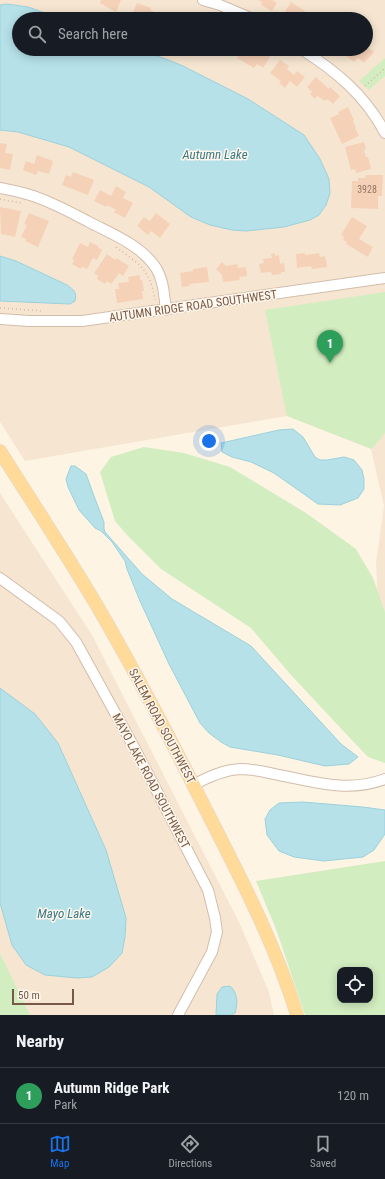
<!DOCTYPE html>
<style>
:root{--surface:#171b24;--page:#20242c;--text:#f1f3f6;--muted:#9ea1a6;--line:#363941;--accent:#1a73e8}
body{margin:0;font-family:"Roboto Condensed",sans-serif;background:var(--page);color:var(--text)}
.controls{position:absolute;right:12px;bottom:12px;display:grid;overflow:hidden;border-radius:8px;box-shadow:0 2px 10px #0003}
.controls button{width:36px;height:36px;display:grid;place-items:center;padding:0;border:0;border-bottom:1px solid var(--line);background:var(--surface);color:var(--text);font:20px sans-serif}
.scale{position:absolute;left:12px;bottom:10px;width:62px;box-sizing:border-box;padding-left:4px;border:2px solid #785947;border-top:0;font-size:11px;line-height:14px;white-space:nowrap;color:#785947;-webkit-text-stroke:3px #fff7eb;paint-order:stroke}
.you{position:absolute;left:209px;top:441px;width:14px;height:14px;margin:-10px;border:3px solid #fff;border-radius:50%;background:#1a73e8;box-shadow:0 0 0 6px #1a73e833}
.badge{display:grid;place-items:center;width:26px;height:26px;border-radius:50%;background:var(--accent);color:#fff;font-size:13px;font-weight:700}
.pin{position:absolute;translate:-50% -33px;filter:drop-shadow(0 1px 2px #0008)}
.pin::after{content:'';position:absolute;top:21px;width:14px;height:12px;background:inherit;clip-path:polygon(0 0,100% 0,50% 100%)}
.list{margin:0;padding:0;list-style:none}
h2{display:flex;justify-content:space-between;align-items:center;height:52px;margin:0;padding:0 16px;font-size:17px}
h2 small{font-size:13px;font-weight:400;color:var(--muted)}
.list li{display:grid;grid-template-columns:26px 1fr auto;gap:12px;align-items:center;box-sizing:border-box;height:56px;padding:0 16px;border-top:1px solid var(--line)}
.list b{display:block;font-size:15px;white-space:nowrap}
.list p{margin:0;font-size:13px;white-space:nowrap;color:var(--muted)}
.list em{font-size:13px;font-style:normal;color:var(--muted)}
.icon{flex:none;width:22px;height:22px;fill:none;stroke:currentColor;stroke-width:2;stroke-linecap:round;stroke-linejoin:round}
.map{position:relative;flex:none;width:385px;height:1015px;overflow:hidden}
.search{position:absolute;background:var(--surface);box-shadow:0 2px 10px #0003;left:12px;right:12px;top:12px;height:44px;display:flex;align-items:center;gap:10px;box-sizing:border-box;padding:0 14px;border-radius:22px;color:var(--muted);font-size:15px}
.sheet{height:108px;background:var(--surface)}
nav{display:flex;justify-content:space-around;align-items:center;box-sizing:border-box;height:56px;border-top:1px solid var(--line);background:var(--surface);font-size:11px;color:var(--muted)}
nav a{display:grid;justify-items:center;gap:2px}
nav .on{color:var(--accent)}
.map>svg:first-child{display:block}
.residential{fill:#f6e6d1;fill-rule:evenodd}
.green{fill:#d2edc0;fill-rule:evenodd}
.water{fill:#b6e1e9;stroke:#9bd1dc}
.building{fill:#f5d1b8}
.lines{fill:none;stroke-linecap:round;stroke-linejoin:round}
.minor-casing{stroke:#d2bdab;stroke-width:12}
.major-casing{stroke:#dfd7d3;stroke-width:14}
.path{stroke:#dab59b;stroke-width:1.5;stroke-dasharray:1 3;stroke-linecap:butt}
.minor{stroke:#fff;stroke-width:10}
.major{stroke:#ffda99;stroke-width:13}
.labels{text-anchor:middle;stroke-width:3;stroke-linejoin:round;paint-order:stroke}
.number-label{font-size:10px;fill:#977763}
.street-label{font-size:12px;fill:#785947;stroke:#fff7eb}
.water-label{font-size:13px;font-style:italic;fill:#3c7986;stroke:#fff7eb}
</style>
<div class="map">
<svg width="385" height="1015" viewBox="0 0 385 1015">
<rect width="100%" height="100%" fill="#fef4e3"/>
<!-- residential -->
<path class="residential" d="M0,0H385V636L379,621L376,563L384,506L371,449L287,416L25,461L0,422ZM19,19H366V49H19Z
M0,493L92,635L240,924L269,992L274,1015H30L0,953Z"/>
<!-- green -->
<path class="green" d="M385,58V76L369,90L359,81Z
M385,292V433L372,449L287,416L265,310Z
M144,447L184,453L230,467L306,513L356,549L373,578L385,612V763L368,757L349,737L291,675L251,628L161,569L127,535L115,521L100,472L111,457Z
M385,861V1015H305L276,929L256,881ZM340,970H370V1000H340Z
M0,953L30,1015H0Z"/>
<!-- water -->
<path class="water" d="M7,4L28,7L62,19H19V49H135L166,59L183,66L248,99L304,135L320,159L329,179L330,193L326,205L319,215L310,220L284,227L246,231L232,230L210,225L191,217L149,187L69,147L18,132L0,130V5Z
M0,256L16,261L67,285C74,290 77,292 75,301L70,304L0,301Z
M293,429L303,437L315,457L320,460H327L344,457L354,460L362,470L364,479V489L358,498L340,505L318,504L274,473L251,462L232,457L222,452L221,443L279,430Z
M71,466H75L86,474L94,496L104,522V529L105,532L142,574L172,599L251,646L341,744L358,757L349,764L325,766L278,755L230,747L221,742L209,733L200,723L169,664L140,601L127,569L125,561L112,542L101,531L95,528L79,510L68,487L66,479Z
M0,688L35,714L58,743L106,850L126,918L125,937L122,953L109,967L92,977L77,978L45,975L26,965L12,945L0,903Z
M303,802L363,807L385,810V834L374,850L363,857L324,861L294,857L279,851L267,835L265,819L270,810L279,803Z
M230,986C238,993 238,1004 235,1013L232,1015H216L217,994L222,987Z"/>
<!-- building -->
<path class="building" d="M101,0H121L116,12L100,3Z
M257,0H272L277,3L272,11L261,5L262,2Z
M291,2L305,11L301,17L304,19H288L284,16L285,14L284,13Z
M137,3L151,8L150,10L161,15L159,19H137L138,15L133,12Z
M366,46L374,52L364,63L358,58L354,62L342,53L346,49H366Z
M242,49H257L270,57L263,68L257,64L254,68L237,58Z
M280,60L289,66L287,69L294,75L297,71L305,77L297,87L290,81L285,88L279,83L281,81L270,73Z
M316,77L329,89L330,87L340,96L333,104L327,99L325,101L317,96L315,99L310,94L312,92L307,87Z
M348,107L354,120L353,121L356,127L355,128L359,136L342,144L330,118L339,114L338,112Z
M364,142L366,149L364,150L366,157H368L371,169L356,173L355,169L351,170L345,147Z
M0,143L7,144L5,153L13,154L10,170L0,168Z
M37,155L53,161L49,174L38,171L36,175L23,170L26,161L34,164Z
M73,172L94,180L88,195L62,185L66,175L71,177Z
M366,175H383L382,196H378V209L351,208L352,181H358V178H365Z
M116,186L126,192L123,198L133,203L125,218L114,212L116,210L107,205L106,207L94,201L100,190L111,196Z
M0,207L21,211L15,237L1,234Z
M29,213L49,221L38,247L25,241L26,239L21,237L27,225L24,224Z
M156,213L170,224L160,238L151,231L148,235L137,226L144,217L150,221Z
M352,217L367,226L359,239L373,247L368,257L346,244L347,242L343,240L344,237L341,235Z
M90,242L98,246V247L102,250L97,260L93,258L87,269L82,267L81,269L72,264L74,260L72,259L80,243L88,247Z
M275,253V256L279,255L280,264L284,263L285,272H281V274L272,275L271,272L261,273L259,264L264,263L263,259L272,258L271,254Z
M305,253V255L319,253L320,257L325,256L327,267L312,269L311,266L297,268L296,254Z
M107,254L115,260L116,258L129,266L123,276L119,273L111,284L107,281L105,284L97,279L98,276L94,273Z
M222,262L226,266L237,264L238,268L246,267L247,276L239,277L240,280L223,282L222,275L216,269Z
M207,267L209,282L189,284L190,286L182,287L180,273L193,271V269Z
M140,275V280H142L144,291H142L143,299L117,303L115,289H119L118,283L129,282L128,277Z"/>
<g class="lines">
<!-- minor casing -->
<g class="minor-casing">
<path id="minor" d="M203,0L220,5L253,19
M301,49C336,71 366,96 385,133
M0,188C10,190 20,192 30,195C50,201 70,212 89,222C112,234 141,245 156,268C164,281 164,296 166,310
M0,319L29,321H82L385,278
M0,578L59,621L76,642L135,749L208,890L215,918L217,932L212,952L178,1015
M193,785C208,777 223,770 240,769C253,769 266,772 279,775C316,782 348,793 385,779"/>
</g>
<!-- major casing -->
<g class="major-casing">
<path id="major" d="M0,451C32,502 65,552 96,604C135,671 171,740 206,810C240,877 275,943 297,1015"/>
</g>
<!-- path -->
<path class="path" d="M365,86L385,68
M0,199L21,203
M116,247C139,264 150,269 155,300
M0,308L43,311"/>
<!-- minor -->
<use href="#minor" class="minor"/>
<!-- major -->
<use href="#major" class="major"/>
</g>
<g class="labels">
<!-- number labels -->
<g class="number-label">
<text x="367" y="193">3928</text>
</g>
<!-- street labels -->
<g class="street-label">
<text transform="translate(193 306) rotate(-8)" y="4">AUTUMN RIDGE ROAD SOUTHWEST</text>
<text transform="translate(162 726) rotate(62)" y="4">SALEM ROAD SOUTHWEST</text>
<text transform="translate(151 781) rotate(62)" y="4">MAYO LAKE ROAD SOUTHWEST</text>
</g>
<!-- water labels -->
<g class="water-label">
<text x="215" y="159">Autumn Lake</text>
<text x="64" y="918">Mayo Lake</text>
</g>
</g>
</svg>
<div class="controls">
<button><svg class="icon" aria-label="locate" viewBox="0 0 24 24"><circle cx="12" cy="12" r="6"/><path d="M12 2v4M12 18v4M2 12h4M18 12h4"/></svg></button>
</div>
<div class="scale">50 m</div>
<div class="you"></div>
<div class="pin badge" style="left:330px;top:363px;background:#2e9e5b">1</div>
<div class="search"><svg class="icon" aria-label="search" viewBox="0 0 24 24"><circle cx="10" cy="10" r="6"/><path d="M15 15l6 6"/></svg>Search here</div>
</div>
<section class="sheet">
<h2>Nearby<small></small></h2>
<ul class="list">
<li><span class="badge" style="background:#2e9e5b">1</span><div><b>Autumn Ridge Park</b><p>Park</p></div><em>120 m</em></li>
</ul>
</section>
<nav>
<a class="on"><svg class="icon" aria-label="map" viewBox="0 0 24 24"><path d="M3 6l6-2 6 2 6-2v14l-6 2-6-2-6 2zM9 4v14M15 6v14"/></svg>Map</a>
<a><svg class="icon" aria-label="directions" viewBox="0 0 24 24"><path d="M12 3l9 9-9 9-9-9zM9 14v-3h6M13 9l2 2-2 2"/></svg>Directions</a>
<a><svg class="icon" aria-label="saved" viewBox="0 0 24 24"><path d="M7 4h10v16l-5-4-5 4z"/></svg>Saved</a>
</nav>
